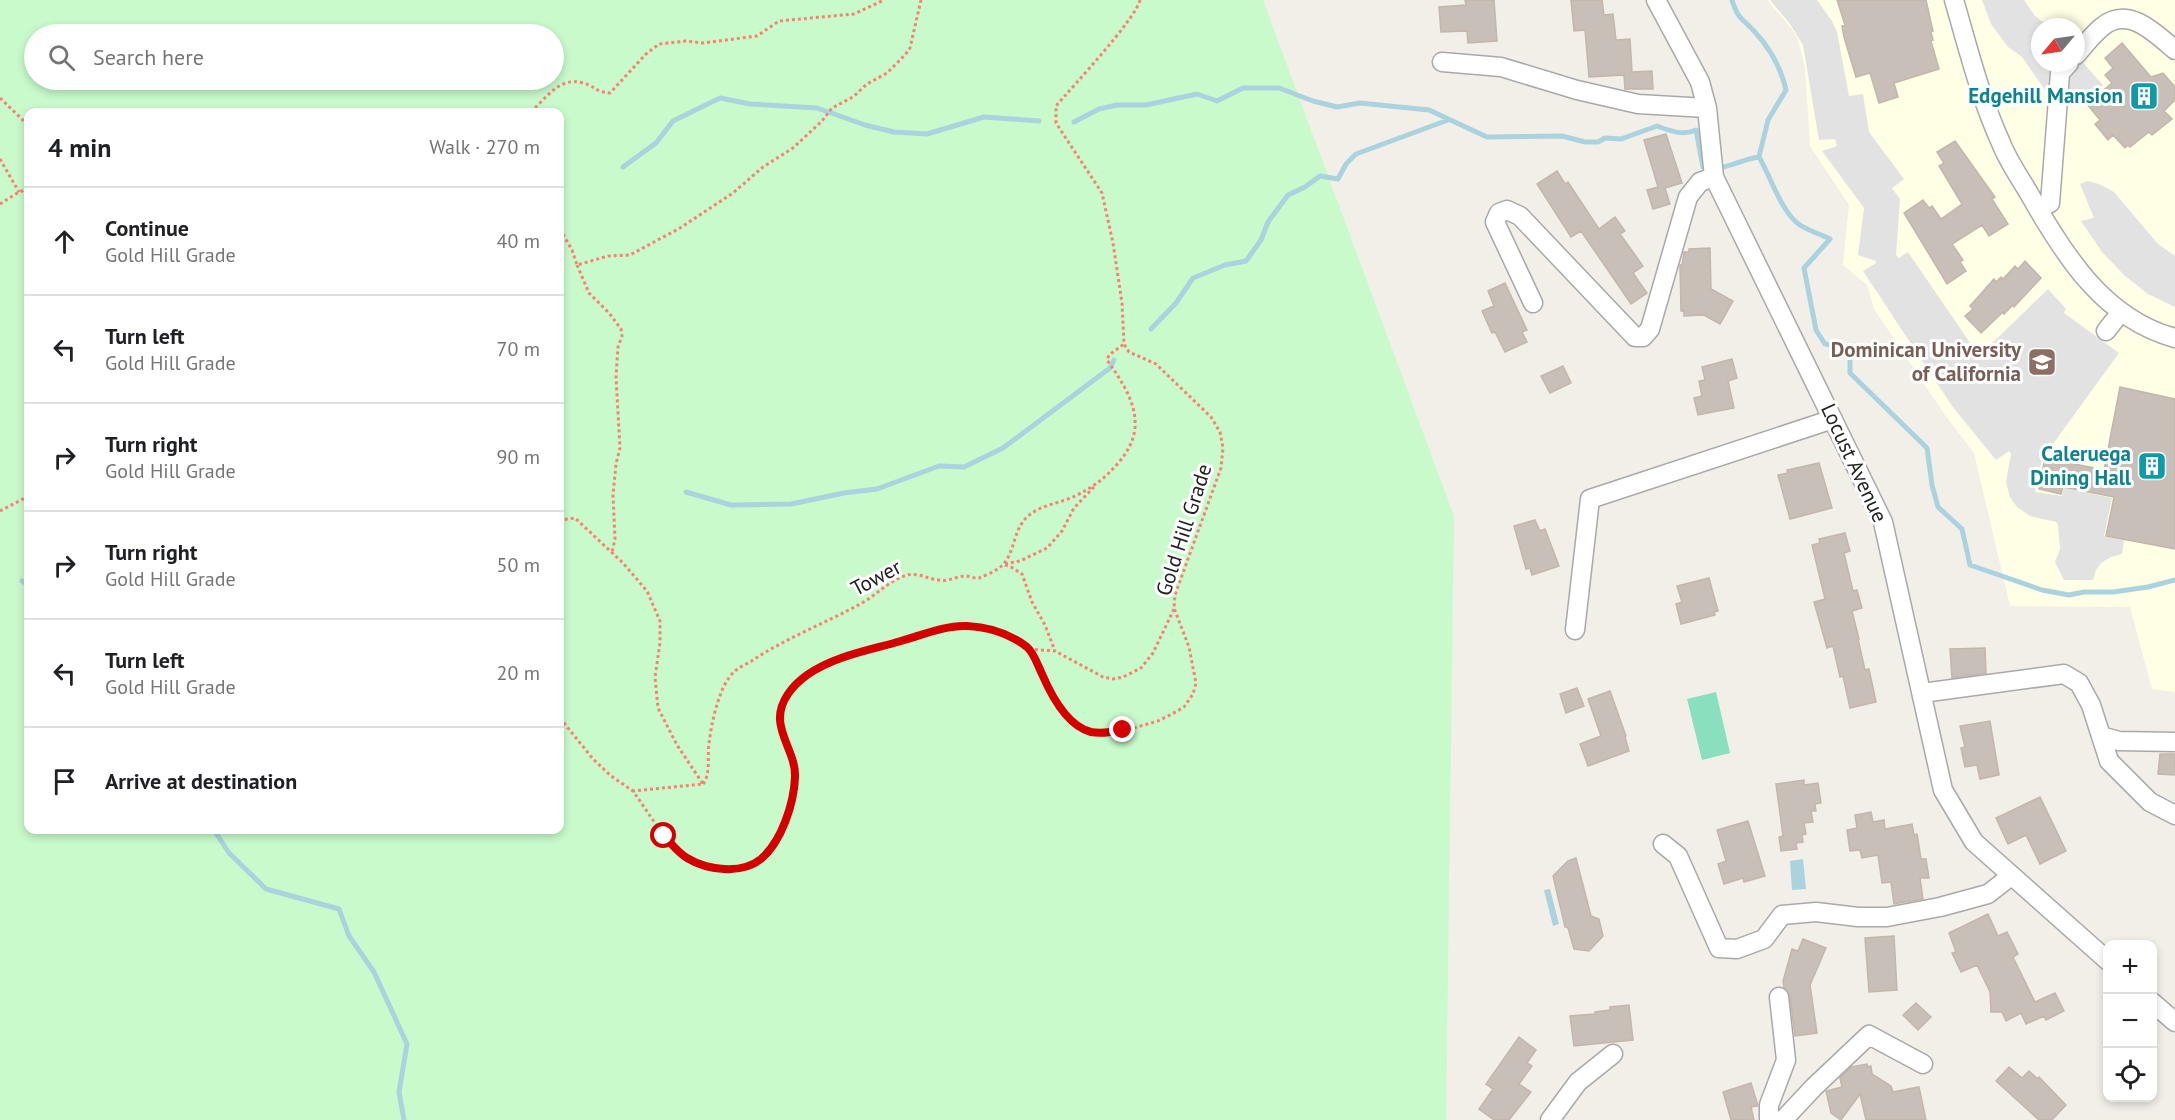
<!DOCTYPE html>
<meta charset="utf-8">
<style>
:root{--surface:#fff;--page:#f6f6f6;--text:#202124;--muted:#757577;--line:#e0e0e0}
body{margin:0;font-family:"PT Sans",sans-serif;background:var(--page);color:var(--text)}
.controls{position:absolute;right:18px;bottom:18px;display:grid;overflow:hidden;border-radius:12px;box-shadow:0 3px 9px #0003}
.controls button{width:54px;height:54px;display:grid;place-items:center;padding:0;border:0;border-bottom:2px solid var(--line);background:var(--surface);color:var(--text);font:30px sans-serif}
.compass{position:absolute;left:2031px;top:18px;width:54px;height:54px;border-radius:50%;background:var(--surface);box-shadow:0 3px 9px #0003;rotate:241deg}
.stop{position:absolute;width:18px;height:18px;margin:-14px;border:4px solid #d40000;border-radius:50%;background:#fff}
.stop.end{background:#d40000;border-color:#fff;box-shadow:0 2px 6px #0008}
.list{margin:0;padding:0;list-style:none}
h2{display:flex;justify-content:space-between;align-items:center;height:78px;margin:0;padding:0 24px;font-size:26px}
h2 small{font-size:20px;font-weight:400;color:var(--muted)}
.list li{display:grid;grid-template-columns:39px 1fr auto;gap:18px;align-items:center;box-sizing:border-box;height:108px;padding:0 24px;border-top:2px solid var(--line)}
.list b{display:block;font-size:22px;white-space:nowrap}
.list p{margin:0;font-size:20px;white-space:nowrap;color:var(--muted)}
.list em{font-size:20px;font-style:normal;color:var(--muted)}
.icon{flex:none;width:33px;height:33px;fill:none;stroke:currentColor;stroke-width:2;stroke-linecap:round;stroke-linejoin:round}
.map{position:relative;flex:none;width:2175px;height:1120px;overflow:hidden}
.search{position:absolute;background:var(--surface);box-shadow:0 3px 9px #0003;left:24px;top:24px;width:540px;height:66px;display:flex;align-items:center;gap:15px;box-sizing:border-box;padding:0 21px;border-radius:33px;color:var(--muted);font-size:22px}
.panel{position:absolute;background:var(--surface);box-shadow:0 3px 9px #0003;left:24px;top:108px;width:540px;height:726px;border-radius:12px}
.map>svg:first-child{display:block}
.education{fill:#ffffe5;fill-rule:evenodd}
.park{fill:#c8facc;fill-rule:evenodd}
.pitch{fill:#88e0be}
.parking{fill:#e2e2e2}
.water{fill:#aad3df}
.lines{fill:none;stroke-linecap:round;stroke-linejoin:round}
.stream{stroke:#aad3df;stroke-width:5}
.building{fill:#c7bfb8;stroke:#c4b6ab;stroke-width:1.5}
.minor-casing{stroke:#a9a9a9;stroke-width:21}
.path{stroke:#fa8072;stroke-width:3;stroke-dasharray:3 3;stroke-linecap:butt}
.minor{stroke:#fff;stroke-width:18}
.route{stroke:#d40000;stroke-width:8}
.labels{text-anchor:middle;stroke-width:6;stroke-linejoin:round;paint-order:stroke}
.culture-label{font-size:21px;font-weight:bold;fill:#0d838f;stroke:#fff;text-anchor:end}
.education-label{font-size:21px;font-weight:bold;fill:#785e54;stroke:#fff;text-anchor:end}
.street-label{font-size:21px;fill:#222;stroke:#fff}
</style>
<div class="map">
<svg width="2175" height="1120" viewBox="0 0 2175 1120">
<rect width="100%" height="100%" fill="#f2efe9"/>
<!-- education -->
<path class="education" d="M1767,0H2175V692L2152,689L2130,607L2010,606L1974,453L1945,415L1874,309L1867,285L1843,265L1849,205L1810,146L1805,67L1798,40L1792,29ZM2040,27H2076V63H2040Z"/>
<!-- park -->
<path class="park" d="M0,0H1263L1454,516L1446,1120H0ZM34,34H554V80H34ZM28,112H560V830H28Z"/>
<!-- pitch -->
<path class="pitch" d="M1716,692L1730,753L1702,760L1687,699Z"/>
<!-- parking -->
<path class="parking" d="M1770,0H1817L1832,21L1837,32L1849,96L1863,94L1869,132L1904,179L1892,188L1900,199L1896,255L1899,258L1908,252L1979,356L2048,289L2066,309L2064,313L2119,353L2042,459L2035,492L2062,496L2064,488L2112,498L2104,536L2124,540L2122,554L2111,557L2101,563L2096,570L2093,580H2064L2055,562L2060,549L2058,525L2056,522L2030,516L2017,507L2010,497L2006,482L2011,454L2009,451L1996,460L1952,406L1863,271L1876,263V261L1858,255L1864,208L1822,151L1837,146L1835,139L1819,140L1803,45L1790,24Z
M1982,0H2024L2035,16L2050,27H2040V63H2076V55L2103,85L2084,102L2074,90H2045L2022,57L2008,47L1991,24Z
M2088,181L2099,184L2114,192L2158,244L2175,256V307L2148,294L2125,276L2102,252L2081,221L2094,218L2080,184Z"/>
<!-- water -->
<path class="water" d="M1803,859L1806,889L1792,890L1790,861Z
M1550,889L1559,924L1553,926L1544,890Z"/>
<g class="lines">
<!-- stream -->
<path class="stream" d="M1732,0C1738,19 1741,17 1754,31C1769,47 1781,68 1786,90L1768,120L1759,157C1770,175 1782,214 1800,225C1809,231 1820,234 1830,239L1804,268L1816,330L1825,344L1850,348V373L1927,448L1932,485L1938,507L1962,529L1970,565L2042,590L2069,595L2084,592H2113L2148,587L2175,580
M1074,122L1099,109L1117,105H1146L1197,94L1217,101L1243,88H1279L1313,101L1337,107L1360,103L1429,110L1487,137L1562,136L1585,142H1598L1605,138L1621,139L1657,126C1671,131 1682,136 1696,130L1703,167
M623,167L656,143L673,121L720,98L750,104L817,108L865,125L894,132L927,134L984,117L1039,121
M1723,167C1736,164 1745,159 1759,157
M1151,329L1176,303L1193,278L1225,265L1246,261L1261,240L1268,222L1288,195L1305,187L1320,176L1338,179L1346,164L1356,154L1448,120
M686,492L731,505L791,504L844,493L877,489L939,466L964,467L1003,448L1110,368L1114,360
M22,581L28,585
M214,830L229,853L266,889L339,909L349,936L374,972L407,1044L399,1092L404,1120"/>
</g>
<!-- building -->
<path class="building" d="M1465,0H1494L1497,41L1468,43L1467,31L1441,32L1439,7L1466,5Z
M1571,0H1602L1604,15L1613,14L1616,40L1630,39L1632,72L1652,71L1653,89H1625L1624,75L1589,77L1585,30L1574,31Z
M1837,0H1926L1933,31L1931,32L1933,40L1931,41L1939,69L1894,83L1898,97L1879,103L1870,73L1856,77L1844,37L1842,26L1845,25Z
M2122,43L2151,77L2163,73L2175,87V100L2164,111L2172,119L2152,135L2149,132L2130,147L2128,145L2125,148L2113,135L2108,140L2095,124L2100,120L2087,104L2112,83L2105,75L2113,68L2105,58Z
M1666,134L1682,183L1665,188L1670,204L1653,209L1647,190L1658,187L1644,140Z
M1955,141L1995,197L1992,199L2008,224L1989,236L1982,225L1952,244L1963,260L1960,262L1966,271L1947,284L1904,213L1923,200L1929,208L1932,206L1941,219L1962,204L1939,166L1944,163L1937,152Z
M1557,171L1565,184L1568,182L1599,229L1615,217L1625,231L1620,234L1643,266L1633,273L1647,293L1631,304L1581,231L1571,237L1537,184Z
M1710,248L1711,289L1733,301L1720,324L1704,315L1684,316V311H1681L1680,265H1682L1684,252H1689V249Z
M2025,261L2041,278L2014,307L2013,305L2004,314L2003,312L1981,333L1965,316L1973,309L1970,306L1994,279L1996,282L2001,277L2003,279L2015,266L2018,269Z
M1505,283L1527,330L1522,332L1527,342L1505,352L1495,332L1492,333L1482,311L1494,306L1488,291Z
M1732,359L1737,378L1728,381L1734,408L1698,415L1694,398L1702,396L1699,381L1705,380L1702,367Z
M1563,366L1571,383L1550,393L1541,376Z
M2120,387L2175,399V549L2106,536L2114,497L2063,487L2061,494L2039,489L2045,458L2104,470Z
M1819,463L1832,508L1790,519L1778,475L1788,473L1787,470Z
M1535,520L1540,531L1545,529L1559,566L1532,575L1530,568L1526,569L1514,526Z
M1845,533L1850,551L1844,553L1853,591L1857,590L1862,608L1852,611L1859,639H1858L1865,670L1869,669L1876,702L1850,708L1843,676L1840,677L1833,646L1827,648L1814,602L1825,599L1812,545L1820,543L1819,539Z
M1709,578L1718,611L1714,612L1715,615L1681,624L1676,604L1682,602L1677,586Z
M1985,648L1986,673L1952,678L1950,649Z
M1577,688L1584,706L1566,713L1560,694Z
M1610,691L1626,736L1625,737L1629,751L1588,766L1580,744L1601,736L1588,699Z
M1990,721L1999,775L1980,779L1977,765L1965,767L1961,748L1965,747L1960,726Z
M2160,754H2175V775L2158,774Z
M1804,780V785L1818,783L1821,803L1815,804L1816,811H1811L1813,822L1804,823L1806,834L1802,835L1803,842L1796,843L1797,849L1781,851L1779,837L1783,836L1776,784Z
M2040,797L2066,851L2040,864L2026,835L2008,844L1996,818Z
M1871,812L1873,822L1884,820L1885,829L1912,824L1914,835L1917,834L1921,859H1926L1929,878H1920L1923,899L1894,904L1891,882L1882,883L1878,855L1862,858L1860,850L1850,851L1847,830L1857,828L1855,815Z
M1748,821L1765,876L1744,882L1743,878L1724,884L1718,864L1726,861L1717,830Z
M1576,858L1591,916L1599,919L1603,936L1589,951L1574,949L1568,928L1565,927L1553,876L1568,861Z
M1988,914L1998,936L2007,932L2018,954L2013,957L2035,1002L2055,993L2064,1011L2046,1020L2044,1016L2026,1024L2021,1013L2006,1021L2002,1012H1991L1990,992L1977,965L1961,972L1952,953L1956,952L1949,933Z
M1894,936L1897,990L1869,992L1865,938Z
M1803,939L1826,948L1810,985L1817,1033L1795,1036L1790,996L1784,987L1783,981L1792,949L1798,951Z
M1916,1003L1931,1017L1918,1030L1903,1015Z
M1629,1005L1633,1040L1574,1046L1570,1016L1595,1014V1012L1610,1010V1007Z
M1519,1037L1536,1050L1527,1063L1532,1066L1519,1084L1531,1092L1509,1120H1494L1479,1109L1493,1089L1486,1084Z
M1867,1064L1868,1067L1871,1066L1872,1074L1891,1086L1893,1092L1919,1087L1926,1120H1866L1860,1094L1841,1120L1831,1113L1826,1091L1842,1087L1840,1078L1851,1067Z
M2009,1067L2022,1078L2029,1071L2038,1079L2039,1077L2066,1105L2052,1120H2039L1996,1081Z
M1751,1083L1758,1106L1751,1107L1754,1120H1731L1723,1092Z"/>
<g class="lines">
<!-- minor casing -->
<g class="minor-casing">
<path id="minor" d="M1656,0L1700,82L1707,108L1714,177L1883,522L1943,790L1974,842L2108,961
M1954,0C1968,48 1980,97 2001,143C2008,161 2020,178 2030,195C2064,255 2104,319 2175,338
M2076,55C2084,46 2092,35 2102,27C2128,5 2155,33 2175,50
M1442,62L1501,67L1577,90L1638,104L1707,108
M2038,209L2050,203L2060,73L2069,63
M1533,303L1495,222L1499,213L1507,210L1520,216L1635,337H1643L1650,329L1688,197L1700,182L1714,177
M2106,331L2121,312
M1575,630L1590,499L1833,419
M1922,693L2064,674L2079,683L2091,705L2109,761L2150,802L2175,815
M2101,736L2119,741L2175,742
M1663,844L1678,856L1719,948L1737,949L1764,939L1782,915L1816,912L1858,917H1887L1940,907L1988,894L2011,876
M2152,1002L2175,1022
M1550,1120L1578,1082L1613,1054
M1769,1120V1105L1786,1060L1779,997
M1783,1120L1814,1087L1869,1035L1923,1064"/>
</g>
<!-- path -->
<path class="path" d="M0,98L28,125
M531,112C546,98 560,76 583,83C595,86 595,92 610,93L646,54L659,44L686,41L703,43L757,36L779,21L854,14L884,0
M0,159L19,192
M0,204L19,192L28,189
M560,229L572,250L577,265L608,256L630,255L680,228L733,193L763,167L793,148L822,121L832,108L853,97L867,84L887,73L905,55L910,48L921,0
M577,265L589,293L609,313L621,329L622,336L618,347L616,377L620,448L616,464L613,495L615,539L612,552
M0,511L23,499L28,493
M560,518L561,520L575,518L623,563L647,591L660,621V643L655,677L658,708L677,745L703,784L633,791
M1005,564L1020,561L1047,548L1062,531L1074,508L1094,487
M1005,565L1011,567L1022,574L1032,602L1045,625L1055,651
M1029,649L1055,651L1103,677L1113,679L1123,677L1141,668L1153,653L1174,609
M560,718L593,759L611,776L633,791L664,836L685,857L701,865L718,868L741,867L760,859L778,837L792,803L795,773L780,719L784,700L793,687L806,675L841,658L941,629L967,626L1008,634L1029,649L1051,695L1062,709L1081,728L1091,732L1123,731L1158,721L1172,714L1184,707L1193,694L1196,683L1189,647L1174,608L1175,595L1221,468L1223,448L1220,432L1211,417L1156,364L1129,352L1124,344L1122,303L1113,243L1102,193L1056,123V106C1073,86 1135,20 1140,0
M703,784C711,773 707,758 709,744C711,725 719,685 734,672C739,667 747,664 753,660C788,637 826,623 862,603C876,595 888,582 904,576C916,571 927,579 939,580C948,582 957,576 966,576C970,576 975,579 979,578C984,576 991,573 996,570C1016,559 1011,532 1027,517C1040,505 1057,504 1073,497C1092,488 1106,478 1119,462C1150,426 1131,394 1107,360L1109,355L1124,344"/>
<!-- minor -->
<use href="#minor" class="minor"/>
</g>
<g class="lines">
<!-- route -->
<path class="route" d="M664,836C671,843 678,853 687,858C707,870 741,875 761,859C782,841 794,803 795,777C796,757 781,739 780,720C779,701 793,685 807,675C834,656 870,650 901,641C922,635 946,625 967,626C988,627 1010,634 1027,647C1034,653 1038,666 1042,674C1051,695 1067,726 1091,732C1101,734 1113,732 1123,730"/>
</g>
<!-- icons -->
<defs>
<g id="building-square" transform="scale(1.5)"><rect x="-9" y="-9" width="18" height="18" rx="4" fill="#0f9aa8" stroke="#fff"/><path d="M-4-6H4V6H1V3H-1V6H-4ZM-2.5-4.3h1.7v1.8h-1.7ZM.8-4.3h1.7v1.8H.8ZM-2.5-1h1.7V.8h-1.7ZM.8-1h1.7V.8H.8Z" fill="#fff"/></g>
<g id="university-square" transform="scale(1.5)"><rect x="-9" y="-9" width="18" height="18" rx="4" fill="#8d6e63" stroke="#fff"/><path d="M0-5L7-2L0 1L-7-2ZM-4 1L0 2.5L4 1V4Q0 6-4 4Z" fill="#fff"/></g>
</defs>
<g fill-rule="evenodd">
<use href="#building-square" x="2144" y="96"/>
<use href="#university-square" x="2042" y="362"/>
<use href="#building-square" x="2152" y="466"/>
</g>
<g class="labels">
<!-- culture labels -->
<g class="culture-label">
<text x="2123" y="103">Edgehill Mansion</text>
<text x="2131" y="461">Caleruega<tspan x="2131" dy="24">Dining Hall</tspan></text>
</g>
<!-- education labels -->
<g class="education-label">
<text x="2021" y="357">Dominican University<tspan x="2021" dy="24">of California</tspan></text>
</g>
<!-- street labels -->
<g class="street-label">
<text transform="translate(1854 463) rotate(65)" y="7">Locust Avenue</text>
<text transform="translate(1184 530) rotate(-72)" y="7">Gold Hill Grade</text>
<text transform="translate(876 578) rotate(-28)" y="7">Tower</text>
</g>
</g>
</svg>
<div class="controls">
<button>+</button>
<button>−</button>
<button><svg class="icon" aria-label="locate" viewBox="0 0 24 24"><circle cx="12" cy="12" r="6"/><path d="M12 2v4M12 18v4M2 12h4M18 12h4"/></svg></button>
</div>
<svg class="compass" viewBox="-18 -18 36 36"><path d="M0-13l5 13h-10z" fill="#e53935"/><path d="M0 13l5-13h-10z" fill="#757577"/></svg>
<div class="stop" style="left:664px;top:836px"></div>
<div class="stop end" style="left:1123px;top:730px"></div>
<div class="search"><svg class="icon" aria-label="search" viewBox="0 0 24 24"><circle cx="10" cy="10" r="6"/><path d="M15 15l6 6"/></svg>Search here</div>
<section class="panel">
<h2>4 min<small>Walk · 270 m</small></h2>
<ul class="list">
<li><svg class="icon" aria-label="ahead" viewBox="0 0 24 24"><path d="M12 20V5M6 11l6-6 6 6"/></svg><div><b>Continue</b><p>Gold Hill Grade</p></div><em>40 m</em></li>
<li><svg class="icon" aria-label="left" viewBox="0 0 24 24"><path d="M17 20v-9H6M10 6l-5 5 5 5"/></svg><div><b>Turn left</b><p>Gold Hill Grade</p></div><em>70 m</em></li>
<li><svg class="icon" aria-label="right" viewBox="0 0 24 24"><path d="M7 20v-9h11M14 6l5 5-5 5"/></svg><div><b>Turn right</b><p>Gold Hill Grade</p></div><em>90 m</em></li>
<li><svg class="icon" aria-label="right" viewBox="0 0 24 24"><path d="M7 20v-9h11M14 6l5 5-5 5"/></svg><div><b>Turn right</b><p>Gold Hill Grade</p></div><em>50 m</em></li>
<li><svg class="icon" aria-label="left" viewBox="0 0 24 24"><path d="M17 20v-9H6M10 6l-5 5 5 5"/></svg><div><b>Turn left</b><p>Gold Hill Grade</p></div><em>20 m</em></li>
<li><svg class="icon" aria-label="arrive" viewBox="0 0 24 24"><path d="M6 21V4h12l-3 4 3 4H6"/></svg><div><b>Arrive at destination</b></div></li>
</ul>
</section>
</div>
